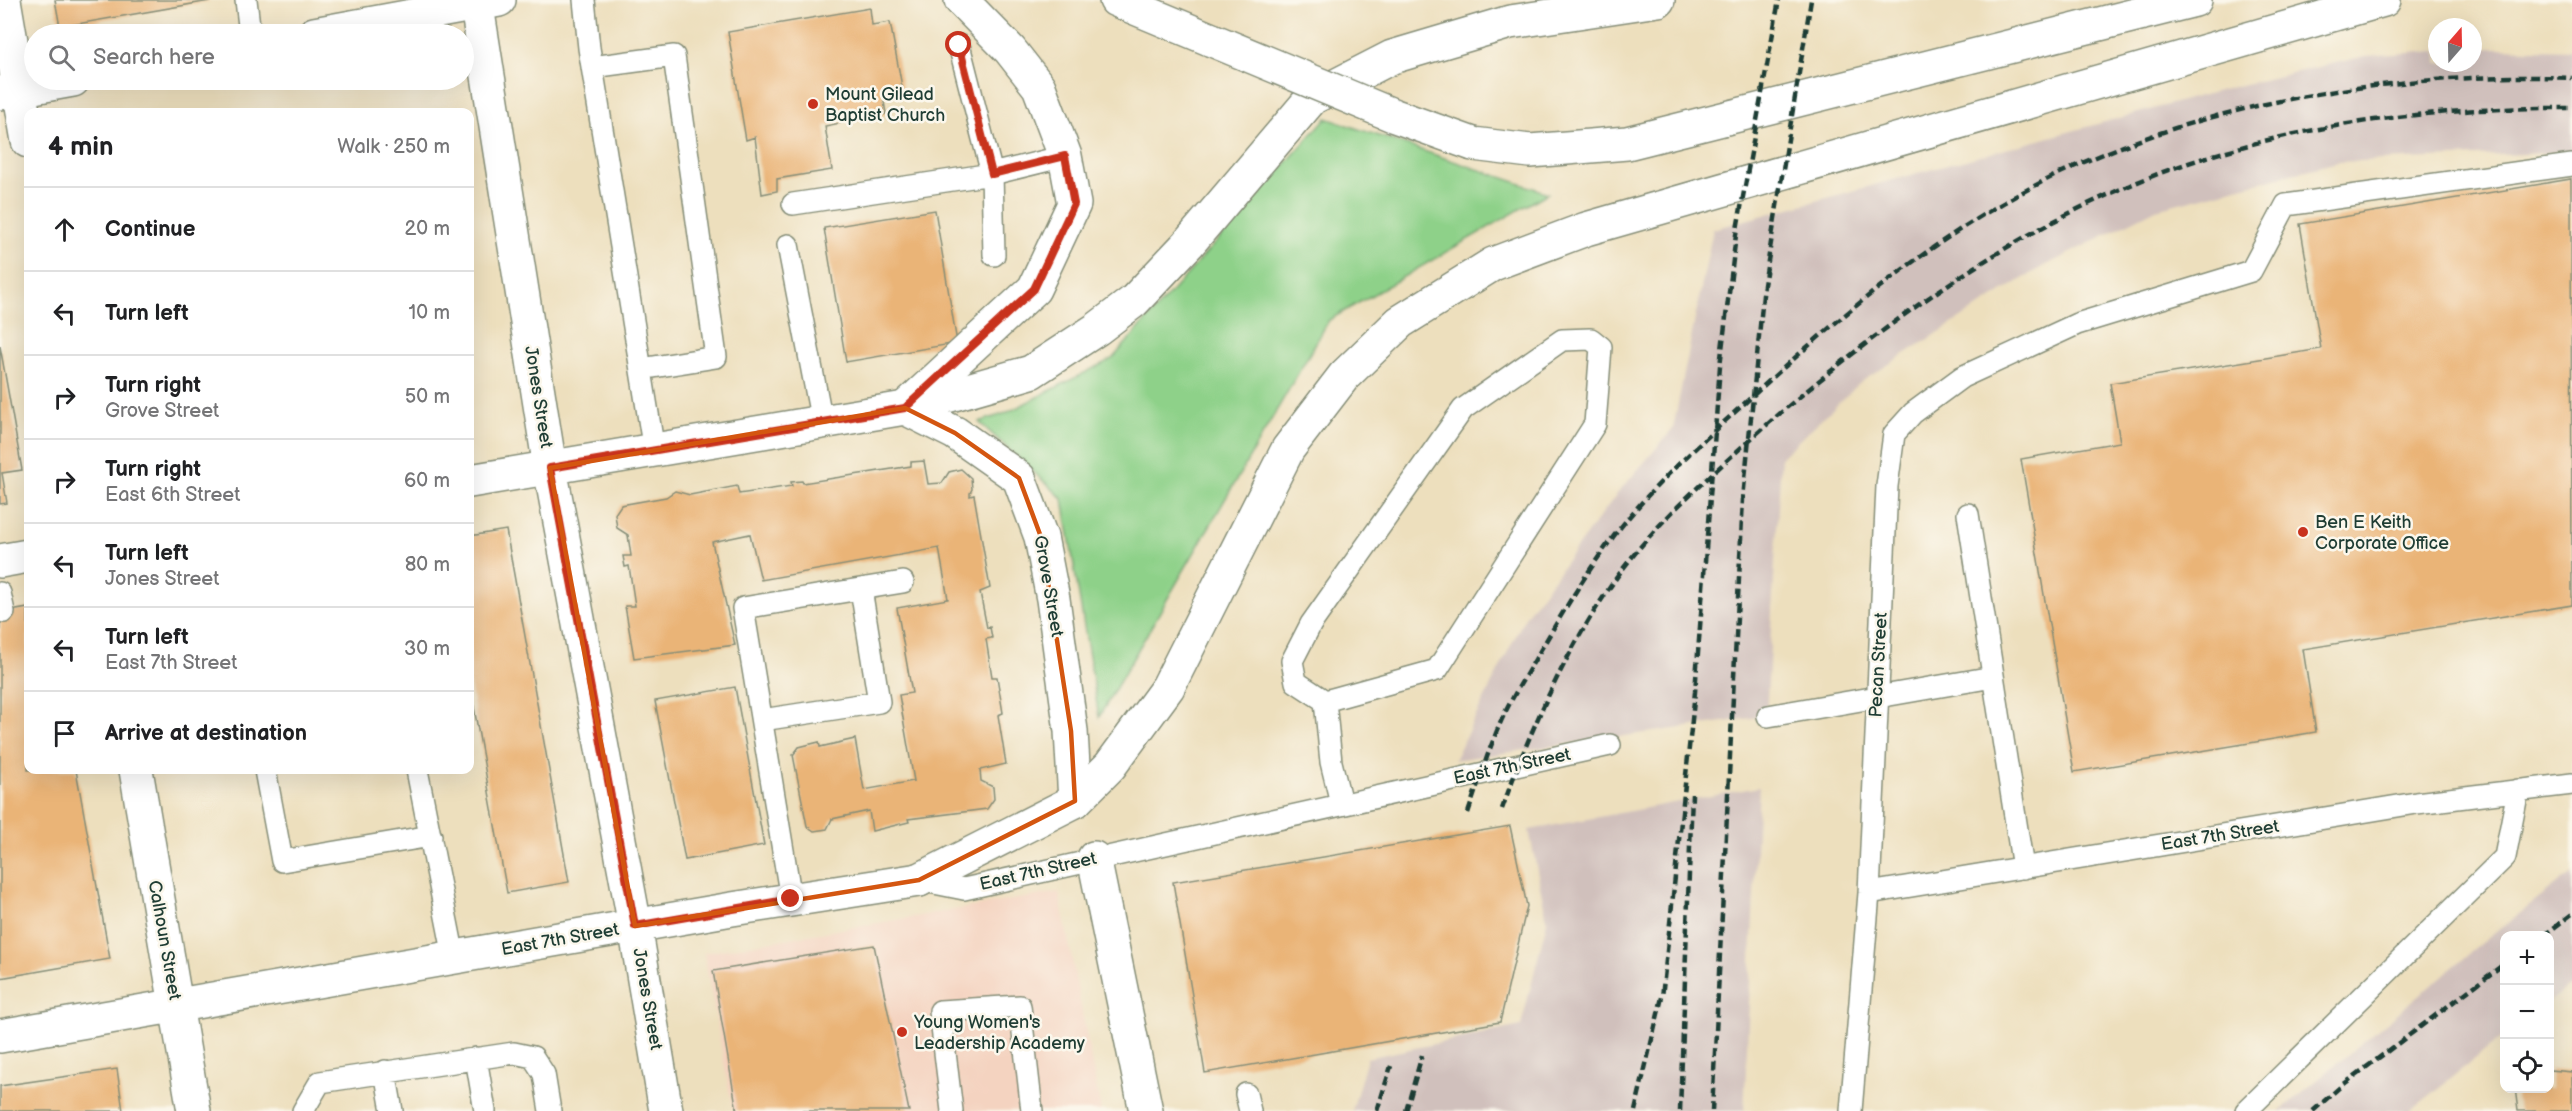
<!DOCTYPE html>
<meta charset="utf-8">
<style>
:root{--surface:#fff;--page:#f2f2f2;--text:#202124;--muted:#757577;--line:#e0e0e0}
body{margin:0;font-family:"Balsamiq Sans",sans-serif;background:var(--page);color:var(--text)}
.controls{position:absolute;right:18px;bottom:18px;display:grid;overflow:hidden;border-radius:12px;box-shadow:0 6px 24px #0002}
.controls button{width:54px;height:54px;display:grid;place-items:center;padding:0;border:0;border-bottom:2px solid var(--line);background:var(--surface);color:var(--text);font:30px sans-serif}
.compass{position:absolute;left:2428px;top:18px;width:54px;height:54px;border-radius:50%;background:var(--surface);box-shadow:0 6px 24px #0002;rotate:20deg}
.stop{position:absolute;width:18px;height:18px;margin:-14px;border:4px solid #c8321e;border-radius:50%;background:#fff}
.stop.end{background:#c8321e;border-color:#fff;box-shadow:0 2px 6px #0008}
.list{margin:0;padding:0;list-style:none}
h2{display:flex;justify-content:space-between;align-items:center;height:78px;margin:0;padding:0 24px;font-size:26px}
h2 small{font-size:20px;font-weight:400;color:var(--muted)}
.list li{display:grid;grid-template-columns:39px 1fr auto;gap:18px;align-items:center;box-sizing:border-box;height:84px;padding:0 24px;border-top:2px solid var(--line)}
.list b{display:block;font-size:22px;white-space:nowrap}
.list p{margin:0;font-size:20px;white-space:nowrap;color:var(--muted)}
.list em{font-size:20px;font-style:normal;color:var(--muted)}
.icon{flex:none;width:33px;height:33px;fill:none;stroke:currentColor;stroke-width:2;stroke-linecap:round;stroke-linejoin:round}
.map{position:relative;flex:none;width:2572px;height:1111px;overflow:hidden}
.search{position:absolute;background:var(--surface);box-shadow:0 6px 24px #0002;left:24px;top:24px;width:450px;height:66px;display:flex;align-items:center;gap:15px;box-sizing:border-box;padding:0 21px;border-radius:33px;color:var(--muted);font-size:22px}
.panel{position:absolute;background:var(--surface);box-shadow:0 6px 24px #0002;left:24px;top:108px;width:450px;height:666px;border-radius:12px}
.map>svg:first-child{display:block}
.built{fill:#f4d3c0}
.industrial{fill:#d0c0bc}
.green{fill:#8ed189;stroke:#56875e;stroke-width:1.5}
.building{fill:#eab477}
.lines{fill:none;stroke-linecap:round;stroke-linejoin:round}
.lane-casing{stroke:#868e78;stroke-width:24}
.street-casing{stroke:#868e78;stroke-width:36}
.secondary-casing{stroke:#868e78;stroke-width:36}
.primary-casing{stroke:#868e78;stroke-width:36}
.highway-casing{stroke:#868e78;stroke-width:36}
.lane{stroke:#fff;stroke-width:21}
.street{stroke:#fff;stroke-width:33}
.secondary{stroke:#fff;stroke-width:33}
.primary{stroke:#fff;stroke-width:33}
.highway{stroke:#fff;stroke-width:33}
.rail{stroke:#1f3d34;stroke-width:4.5;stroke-dasharray:9 4.5;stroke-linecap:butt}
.highway-bridge-casing{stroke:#868e78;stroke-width:36;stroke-linecap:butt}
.highway-bridge{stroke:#fff;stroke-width:33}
.route{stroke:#c8321e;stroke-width:8}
.marked{fill:none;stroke:#d45610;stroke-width:4.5;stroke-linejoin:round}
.poi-dot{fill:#c8321e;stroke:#fbf7ec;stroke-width:2}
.labels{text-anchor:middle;stroke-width:5;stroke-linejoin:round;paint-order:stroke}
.poi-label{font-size:18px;fill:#1f3d34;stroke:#fbf7ec;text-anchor:start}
.street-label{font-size:18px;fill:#1f3d34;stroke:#fbf7ec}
</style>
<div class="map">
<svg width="2572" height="1111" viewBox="0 0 2572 1111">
<rect width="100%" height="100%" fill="#fbf7ec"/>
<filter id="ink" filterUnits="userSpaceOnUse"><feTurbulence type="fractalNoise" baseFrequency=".0167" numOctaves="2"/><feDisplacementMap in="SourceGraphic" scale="12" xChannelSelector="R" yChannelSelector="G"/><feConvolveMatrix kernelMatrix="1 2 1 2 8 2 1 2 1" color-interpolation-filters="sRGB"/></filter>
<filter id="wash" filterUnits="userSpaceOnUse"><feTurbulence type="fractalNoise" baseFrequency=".008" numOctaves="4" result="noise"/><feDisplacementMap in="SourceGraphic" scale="24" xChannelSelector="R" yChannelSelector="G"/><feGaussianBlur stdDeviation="1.35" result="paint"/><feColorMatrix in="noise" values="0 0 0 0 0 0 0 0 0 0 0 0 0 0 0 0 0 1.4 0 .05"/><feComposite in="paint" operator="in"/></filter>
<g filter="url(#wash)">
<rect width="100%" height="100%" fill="#eddfbd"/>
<!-- built -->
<path class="built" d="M1059,892L1101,1111H733L704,953Z"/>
<!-- industrial -->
<path class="industrial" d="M2496,48L2572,50V152L2338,162L2156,209L2035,271L1861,382L1781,457L1766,716L1454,760L1525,617L1616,495L1673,429L1713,229L2237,86L2366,56L2437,51V63H2473V49Z
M1759,787L1744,1111H1352L1367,1058L1521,1026L1547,921L1529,830Z
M2572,873V984L2550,1001V936H2504V1036L2409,1111H2280L2482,943Z"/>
<!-- green -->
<path class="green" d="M1326,118L1548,193L1329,320L1099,717L1063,499L979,422L1006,413L1112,359Z"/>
<g id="blocks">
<!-- building -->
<path class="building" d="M55,0H209V1L60,27Z
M870,8L872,25L890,22L903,92L883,95L886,114L825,126L832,170L777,179V191L762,194L755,137L746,140L728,32Z
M2571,179L2572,605L2303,649L2316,732L2074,772L2021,459L2120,442L2110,383L2321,349L2300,224Z
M935,210L957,343L846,362L824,228Z
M0,346L22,470L2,473L7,503L0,504Z
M924,461L928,484L942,483L949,472L961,469L971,478L972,489L970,493V496L974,495L990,588L980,592L987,628L990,627L992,638L986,639L992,677H997L1003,713L998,715L1006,764L980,770L981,781L993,787L994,799L987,809L908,819L909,822L872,831L869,811L832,819L827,829L814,831L807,826L793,755L799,747L819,742L820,747L855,739L864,790L914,781L899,695L912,693L897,608L948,599L939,548L761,580L750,534L712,542L735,645L634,658L625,606H635L629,566L625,567L623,556H631L628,535L617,528L615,514L621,505L666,497L675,491L690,495L737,486L739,494L792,486L791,482L802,481L803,483L911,466V462Z
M506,530L569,882L507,893L470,685V536Z
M28,608V770H76L110,959L0,978V613Z
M735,687L764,845L685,860L655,701Z
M1510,826L1527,906L1500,1022L1205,1073L1173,882Z
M874,945L909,1111H737L713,971Z
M117,1069L123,1111H0V1086Z
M2550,1070L2572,1072V1111H2518L2515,1088H2550Z"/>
</g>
</g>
<g filter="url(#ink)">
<use href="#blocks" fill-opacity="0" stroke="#868e78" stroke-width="1.5"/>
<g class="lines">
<!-- lane casing -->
<g class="lane-casing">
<path id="lane" d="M246,0L250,34
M584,0L589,48L654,451
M959,45L992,174L994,255
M592,67L674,56L716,357L641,369
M793,204L992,174L1065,156
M788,245L822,422
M1591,339L1601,347L1595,424L1437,670L1325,701L1296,682L1292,661L1311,624L1463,409L1562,340Z
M1968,514L2023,868
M0,593L4,612
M1325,701L1331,762L1341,803
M1768,716L1993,677
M762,720L879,702L861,589
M265,770L282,861L431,836
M417,770L454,957
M919,880L964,889L1610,745
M1869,893L2416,803L2572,784
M791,899L743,608L903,582
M476,1058L485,1111
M385,1071L392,1111
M1246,1094L1250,1111
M303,1111L320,1082L514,1053L533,1057L544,1074L550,1111
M952,1111L940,1011L1020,1006L1032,1111
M1851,1111L1869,893L1887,486L1894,434L1913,413L1962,377L2077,324L2251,271L2286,205L2572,165
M2246,1111L2505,857L2518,790"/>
</g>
<!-- street casing -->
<g class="street-casing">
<path id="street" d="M961,0L1010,50L1039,87L1065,156L1074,204L1034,289L905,408L955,433L1019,478L1041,537L1053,599L1071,731L1075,801
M1094,858L1146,1111"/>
</g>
<!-- secondary casing -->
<g class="secondary-casing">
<path id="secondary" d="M4,0L28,141
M476,0L550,468L635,926L666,1111
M470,481L905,408
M0,561L28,556
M136,770L194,1111
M0,1036L732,909L919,880"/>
</g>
<!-- primary casing -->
<g class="primary-casing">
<path id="primary" d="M314,34L499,0
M0,93L73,80"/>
</g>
<!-- highway casing -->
<g class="highway-casing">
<path id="highway" d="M1116,0L1212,40
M1473,144L1530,151L1627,143L2195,0
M905,408L1031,372L1097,329L1134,301L1188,244L1312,98L1392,57L1510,22L1658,0
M919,880L1075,801L1110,766L1168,687L1288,449L1344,376L1400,322L1493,264L1586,229L2384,0"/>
</g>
<!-- lane -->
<use href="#lane" class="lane"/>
<!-- street -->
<use href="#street" class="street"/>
<!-- secondary -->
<use href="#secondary" class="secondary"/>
<!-- primary -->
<use href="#primary" class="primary"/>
<!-- highway -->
<use href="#highway" class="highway"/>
<!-- rail -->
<path class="rail" d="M1502,809C1531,727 1567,648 1617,577C1653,526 1700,485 1745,444C1880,324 2033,211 2207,157C2325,120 2449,107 2572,108
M1468,813C1478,784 1487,754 1499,726C1510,700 1526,675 1540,651C1569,602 1598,552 1636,509C1673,466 1717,429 1759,390C1848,309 1943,230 2052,177C2209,100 2399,71 2572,78
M2543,936L2572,914
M1377,1111L1391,1066
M1406,1111L1422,1055
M1635,1111L1662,997L1695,692L1720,366L1736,235L1779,0
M1680,1111L1692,794
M1712,1111L1743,499L1764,285L1811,0
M2313,1111L2340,1087L2504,964"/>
<!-- highway-bridge casing -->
<g class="highway-bridge-casing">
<path id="highway-bridge" d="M1212,40L1395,116L1473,144"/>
</g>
<!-- highway-bridge -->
<use href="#highway-bridge" class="highway-bridge"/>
</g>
</g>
<g class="lines" filter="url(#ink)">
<!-- route -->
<path class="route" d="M791,899L635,926L550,468L905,408L1034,289L1074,204L1065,156L992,174L959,45"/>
</g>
<!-- marked area -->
<path class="marked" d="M905,408L955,433L1019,478L1041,537L1071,731L1075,801L919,880L635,926L550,468Z"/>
<!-- markers -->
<g class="poi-dot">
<circle cx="813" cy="104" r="6"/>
<circle cx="2303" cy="532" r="6"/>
<circle cx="902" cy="1032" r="6"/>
</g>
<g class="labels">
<!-- poi labels -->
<g class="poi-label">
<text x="825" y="100">Mount Gilead<tspan x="825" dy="21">Baptist Church</tspan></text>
<text x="2315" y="528">Ben E Keith<tspan x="2315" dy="21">Corporate Office</tspan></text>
<text x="914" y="1028">Young Women's<tspan x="914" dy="21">Leadership Academy</tspan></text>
</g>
<!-- street labels -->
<g class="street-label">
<text transform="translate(539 397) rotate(81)" y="6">Jones Street</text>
<text transform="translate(1049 586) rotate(80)" y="6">Grove Street</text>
<text transform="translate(1878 665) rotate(-87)" y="6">Pecan Street</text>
<text transform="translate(1512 766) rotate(-12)" y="6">East 7th Street</text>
<text transform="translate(2220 835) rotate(-9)" y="6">East 7th Street</text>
<text transform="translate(1038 871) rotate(-13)" y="6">East 7th Street</text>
<text transform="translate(560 939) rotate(-10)" y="6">East 7th Street</text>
<text transform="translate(165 940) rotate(80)" y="6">Calhoun Street</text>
<text transform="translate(648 999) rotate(80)" y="6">Jones Street</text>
</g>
</g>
</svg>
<div class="controls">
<button>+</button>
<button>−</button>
<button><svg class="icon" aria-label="locate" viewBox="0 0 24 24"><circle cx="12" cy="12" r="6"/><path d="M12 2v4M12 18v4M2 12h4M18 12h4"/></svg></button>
</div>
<svg class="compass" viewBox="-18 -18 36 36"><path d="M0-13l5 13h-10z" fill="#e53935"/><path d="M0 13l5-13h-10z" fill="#757577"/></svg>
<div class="stop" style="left:959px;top:45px"></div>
<div class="stop end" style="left:791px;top:899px"></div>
<div class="search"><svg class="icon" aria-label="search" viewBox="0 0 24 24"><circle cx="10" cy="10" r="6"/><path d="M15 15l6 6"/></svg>Search here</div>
<section class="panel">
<h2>4 min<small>Walk · 250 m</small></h2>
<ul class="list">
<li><svg class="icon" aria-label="ahead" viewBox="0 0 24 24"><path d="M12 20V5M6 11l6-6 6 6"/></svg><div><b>Continue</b></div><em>20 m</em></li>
<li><svg class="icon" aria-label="left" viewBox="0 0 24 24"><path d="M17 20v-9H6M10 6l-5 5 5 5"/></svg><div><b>Turn left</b></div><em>10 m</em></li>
<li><svg class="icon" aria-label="right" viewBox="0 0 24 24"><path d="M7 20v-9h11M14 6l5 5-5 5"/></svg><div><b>Turn right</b><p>Grove Street</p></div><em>50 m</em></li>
<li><svg class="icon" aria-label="right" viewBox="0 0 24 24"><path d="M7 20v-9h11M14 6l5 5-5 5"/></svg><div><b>Turn right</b><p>East 6th Street</p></div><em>60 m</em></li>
<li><svg class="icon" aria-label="left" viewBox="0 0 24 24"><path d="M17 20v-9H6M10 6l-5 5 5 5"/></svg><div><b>Turn left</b><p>Jones Street</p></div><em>80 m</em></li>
<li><svg class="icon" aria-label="left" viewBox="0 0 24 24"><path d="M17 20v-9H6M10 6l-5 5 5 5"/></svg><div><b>Turn left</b><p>East 7th Street</p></div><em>30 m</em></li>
<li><svg class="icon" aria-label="arrive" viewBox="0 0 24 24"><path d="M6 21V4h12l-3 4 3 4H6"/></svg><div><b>Arrive at destination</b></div></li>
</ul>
</section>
</div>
